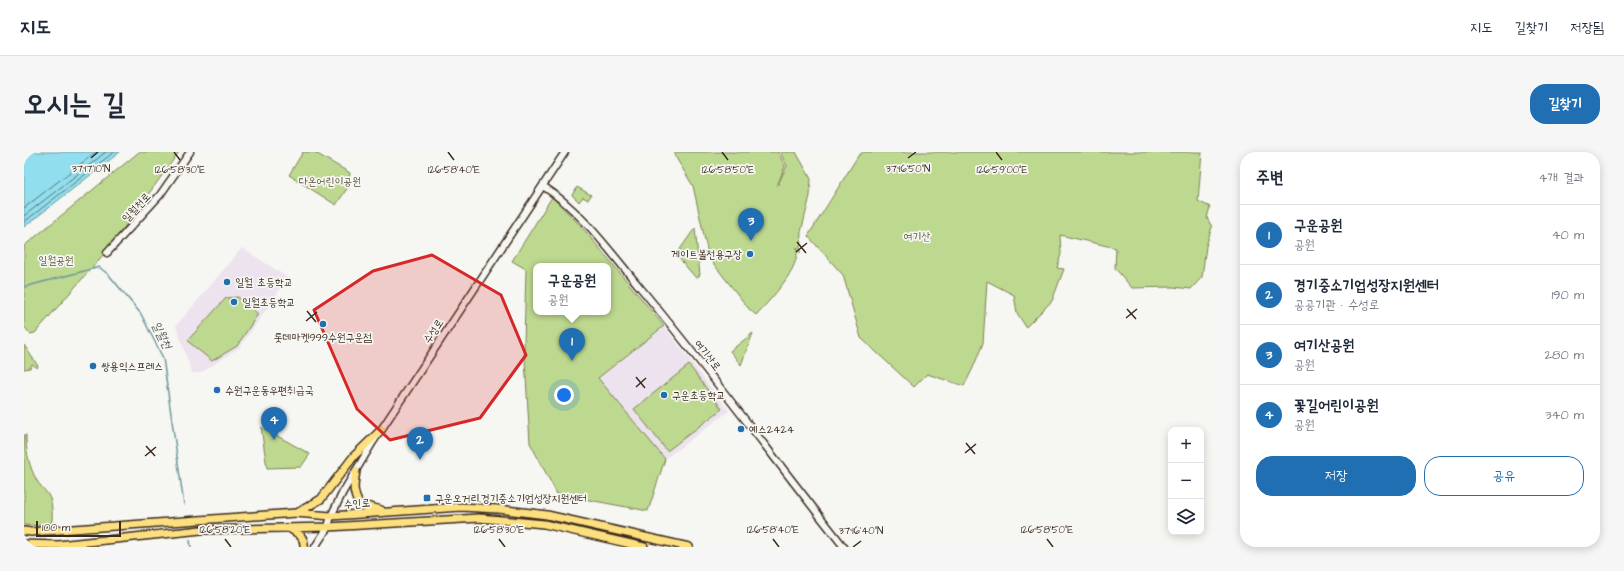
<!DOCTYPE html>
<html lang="ko">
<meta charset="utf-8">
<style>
:root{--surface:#fff;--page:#f6f6f7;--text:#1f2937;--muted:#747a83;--line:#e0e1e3;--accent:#1f6fb2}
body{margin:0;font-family:"Architects Daughter","Poor Story",sans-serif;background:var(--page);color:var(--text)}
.controls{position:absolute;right:12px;bottom:12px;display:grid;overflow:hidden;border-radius:8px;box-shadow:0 2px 10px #0003}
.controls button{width:36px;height:36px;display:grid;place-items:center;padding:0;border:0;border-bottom:1px solid var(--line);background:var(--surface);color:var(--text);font:20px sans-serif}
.scale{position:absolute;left:12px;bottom:10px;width:85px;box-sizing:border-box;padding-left:4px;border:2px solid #3b2a1e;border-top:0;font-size:11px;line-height:14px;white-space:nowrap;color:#3b2a1e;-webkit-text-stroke:3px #f6f6f2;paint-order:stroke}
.you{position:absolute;left:540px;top:243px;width:14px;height:14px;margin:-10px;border:3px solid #fff;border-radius:50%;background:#1a73e8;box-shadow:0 0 0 6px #1a73e833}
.badge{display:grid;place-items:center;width:26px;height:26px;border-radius:50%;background:var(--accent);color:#fff;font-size:13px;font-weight:700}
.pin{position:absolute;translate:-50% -33px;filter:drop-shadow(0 1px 2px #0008)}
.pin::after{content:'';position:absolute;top:21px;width:14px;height:12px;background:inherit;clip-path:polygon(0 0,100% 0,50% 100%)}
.popup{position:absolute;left:509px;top:111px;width:78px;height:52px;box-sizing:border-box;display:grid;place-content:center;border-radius:8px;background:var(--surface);filter:drop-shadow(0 1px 3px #0005);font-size:13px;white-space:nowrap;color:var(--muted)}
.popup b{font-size:15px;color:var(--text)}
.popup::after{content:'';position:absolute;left:50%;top:100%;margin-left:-8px;border:8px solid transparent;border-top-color:var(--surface)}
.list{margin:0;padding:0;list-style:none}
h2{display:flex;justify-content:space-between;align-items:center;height:52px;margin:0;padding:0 16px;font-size:17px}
h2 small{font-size:13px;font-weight:400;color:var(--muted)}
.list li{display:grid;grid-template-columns:26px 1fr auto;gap:12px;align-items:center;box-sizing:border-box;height:60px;padding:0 16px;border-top:1px solid var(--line)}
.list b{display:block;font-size:15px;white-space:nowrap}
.list p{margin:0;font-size:13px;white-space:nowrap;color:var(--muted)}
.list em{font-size:13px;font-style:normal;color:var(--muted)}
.actions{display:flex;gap:8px;padding:12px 16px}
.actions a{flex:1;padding:9px 0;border:1px solid var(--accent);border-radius:16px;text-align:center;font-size:14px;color:var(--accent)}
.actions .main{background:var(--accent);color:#fff}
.icon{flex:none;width:22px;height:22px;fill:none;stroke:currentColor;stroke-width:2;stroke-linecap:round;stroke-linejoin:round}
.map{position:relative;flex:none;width:1192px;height:395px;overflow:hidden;border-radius:16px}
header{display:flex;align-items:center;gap:24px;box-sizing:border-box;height:56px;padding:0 20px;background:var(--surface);border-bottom:1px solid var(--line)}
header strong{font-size:19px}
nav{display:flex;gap:22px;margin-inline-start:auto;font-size:14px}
.intro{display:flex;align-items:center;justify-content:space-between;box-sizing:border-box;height:96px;padding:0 24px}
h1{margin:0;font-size:28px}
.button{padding:10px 18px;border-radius:16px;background:var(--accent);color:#fff;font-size:14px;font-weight:700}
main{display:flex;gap:24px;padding:0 24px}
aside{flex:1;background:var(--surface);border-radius:16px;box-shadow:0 2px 10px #0003}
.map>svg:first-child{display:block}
.built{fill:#ece3ee}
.green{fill:#bdd88f;stroke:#7c8156;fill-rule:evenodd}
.water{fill:#90deee;stroke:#6e969b}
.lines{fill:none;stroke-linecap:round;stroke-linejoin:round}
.shore{stroke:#5d7271;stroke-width:1}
.stream{stroke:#6e969b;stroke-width:1.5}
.minor-casing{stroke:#3b2a1e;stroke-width:9}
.major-casing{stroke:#3b2a1e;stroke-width:10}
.minor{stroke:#f6f6f2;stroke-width:6}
.major{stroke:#fce080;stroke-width:7}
.marked{fill:#d62828;fill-opacity:0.2;stroke:#d62828;stroke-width:3;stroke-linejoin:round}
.ticks{fill:none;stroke:#3b2a1e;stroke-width:1.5}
.poi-dot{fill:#1f6fb2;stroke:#f6f6f2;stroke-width:1.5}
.labels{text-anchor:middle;stroke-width:3.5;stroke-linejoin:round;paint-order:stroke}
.park-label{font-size:11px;fill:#5c563a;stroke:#f6f6f2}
.street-label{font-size:11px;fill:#3b2a1e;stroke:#f6f6f2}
.poi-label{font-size:11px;fill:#3b2a1e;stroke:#f6f6f2;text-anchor:start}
.water-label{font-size:12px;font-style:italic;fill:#505752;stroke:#f6f6f2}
.ticks-label{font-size:10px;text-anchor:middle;fill:#3b2a1e;stroke:#f6f6f2;stroke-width:3.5;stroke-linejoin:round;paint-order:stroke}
</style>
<header>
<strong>지도</strong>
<nav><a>지도</a><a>길찾기</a><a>저장됨</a></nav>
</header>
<div class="intro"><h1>오시는 길</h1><a class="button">길찾기</a></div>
<main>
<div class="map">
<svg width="1192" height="395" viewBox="0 0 1192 395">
<rect width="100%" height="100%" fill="#f6f6f2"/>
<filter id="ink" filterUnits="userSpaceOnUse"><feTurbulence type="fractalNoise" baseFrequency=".025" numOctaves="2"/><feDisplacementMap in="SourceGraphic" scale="8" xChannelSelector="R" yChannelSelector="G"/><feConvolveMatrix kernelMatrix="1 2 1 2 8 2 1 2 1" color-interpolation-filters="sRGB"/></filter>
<g filter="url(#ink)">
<!-- built -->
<path class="built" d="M218,96L264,126L216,195L177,221H168L152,174Z
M640,174L705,259L641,307L574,226Z"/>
<!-- green -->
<path class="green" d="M115,0H155L86,95L11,181L6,182L0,174V94Z
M279,0H290L326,21L324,35L312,53L265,23Z
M651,0H754L761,14L753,34L763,14L756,0H772L787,27L786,44L777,80L776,101L773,95C777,116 746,148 732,163L725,157L685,106L669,34L651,4Z
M839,0H1178L1174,49L1186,55L1183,66L1188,75L1182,94L1178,125L1167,137L1149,135L1108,136L1091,116L1092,96L1036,83L1037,102L1033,116L1040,117L1028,149L1002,175L993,161L990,143L963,129L959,191L949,216L940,234L903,222L890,235L837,186L819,123L784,84L834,4Z
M553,35L567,43L564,48L559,45L555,50L548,43Z
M528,45L557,74L640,174L574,226L641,307L624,359L533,342L506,291L500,192L502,117L488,109ZM512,114H584V160H512Z
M671,76L676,123L672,126L652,103Z
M214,145L234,162L213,194L188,209L167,192L164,188L202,146Z
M729,181L717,213L706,199Z
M0,193L14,214L13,216L8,212L6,216L0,217Z
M665,213L698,257L643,299L610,257Z
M237,275L286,302L277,315L243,316Z
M0,283H2C2,297 4,310 10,323C16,338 28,339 28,358C28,363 29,367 27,371L21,374L0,373Z"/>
<!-- water -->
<path class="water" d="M0,0H96L0,75Z"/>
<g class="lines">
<!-- shore -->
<path class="shore" d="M0,56L72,0
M0,64L82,0
M0,70L90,0"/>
<!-- stream -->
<path class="stream" d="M0,135L75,115L85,123L117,162L139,206L160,353
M166,388L167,395"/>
<!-- minor casing -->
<g class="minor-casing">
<path id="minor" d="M519,34C557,59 585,98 614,133C685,218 751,308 820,395
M83,101L136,43L166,0
M291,395L304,375L307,364L319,340L349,290L541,0"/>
</g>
<!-- major casing -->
<g class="major-casing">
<path id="major" d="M332,319C330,332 328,340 335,352L357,358
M273,361L297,347L330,304L358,277
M265,376C273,381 281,384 280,395
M0,379L7,380L272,361L307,364L437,355L474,357L523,363L665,395
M0,392L34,393L177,378L304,375L455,366L520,372L620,395"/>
</g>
<!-- minor -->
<use href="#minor" class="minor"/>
<!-- major -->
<use href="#major" class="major"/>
</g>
</g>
<!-- marked area -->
<path class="marked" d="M408,103L477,143L502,203L456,266L366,288L333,257L290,158L349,119Z"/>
<!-- ticks -->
<path class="ticks" d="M150,0L156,8M424,0L430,8M698,0L704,8M972,0L978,8M67,6L74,0M884,6L892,0M773,90L782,101M772,100L783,91M1103,157L1112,167M283,159L292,170M1102,166L1113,157M282,169L293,160M612,225L621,236M612,235L622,226M942,291L951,302M122,294L131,304M941,301L952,292M121,304L132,295M201,387L207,395M475,387L481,395M749,387L755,395M1023,387L1029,395M829,395L837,389"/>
<!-- markers -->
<g class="poi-dot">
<circle cx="726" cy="102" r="4"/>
<circle cx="203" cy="130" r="4"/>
<circle cx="210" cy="150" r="4"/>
<circle cx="299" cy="172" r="4"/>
<circle cx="69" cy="214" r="4"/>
<circle cx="193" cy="238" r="4"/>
<circle cx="640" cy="243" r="4"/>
<circle cx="717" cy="277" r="4"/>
<rect x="399" y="342" width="8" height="8" rx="2"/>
</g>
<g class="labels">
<!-- park labels -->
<g class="park-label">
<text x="306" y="33">다온어린이공원</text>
<text x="893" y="88">여기산</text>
<text x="32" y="112">일월공원</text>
</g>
<!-- street labels -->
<g class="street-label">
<text transform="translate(112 55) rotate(-47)" y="4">일월천로</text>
<text transform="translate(409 179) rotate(-56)" y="4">수성로</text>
<text transform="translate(684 203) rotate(52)" y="4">여기산로</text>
<text transform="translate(333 351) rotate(-4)" y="4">수인로</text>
</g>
<!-- poi labels -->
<g class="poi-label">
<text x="718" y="106" text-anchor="end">게이트볼전용구장</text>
<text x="211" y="134">일월 초등학교</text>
<text x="218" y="154">일월초등학교</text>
<text x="299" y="189" text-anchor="middle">롯데마켓999수원구운점</text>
<text x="77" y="218">쌍용익스프레스</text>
<text x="201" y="242">수원구운동우편취급국</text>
<text x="648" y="247">구운초등학교</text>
<text x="725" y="281">예스2424</text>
<text x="411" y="350">구운오거리.경기중소기업성장지원센터</text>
</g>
<!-- water labels -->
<g class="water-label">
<text transform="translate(138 183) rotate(64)" y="4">일월천</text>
</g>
</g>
<g class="ticks-label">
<text x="67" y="20">37°17'10"N</text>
<text x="884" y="20">37°16'50"N</text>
<text x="156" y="21">126°58'30"E</text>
<text x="430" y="21">126°58'40"E</text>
<text x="704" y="21">126°58'50"E</text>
<text x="978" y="21">126°59'00"E</text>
<text x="201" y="381">126°58'20"E</text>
<text x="475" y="381">126°58'30"E</text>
<text x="749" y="381">126°58'40"E</text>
<text x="1023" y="381">126°58'50"E</text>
<text x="837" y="382">37°16'40"N</text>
</g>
</svg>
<div class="controls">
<button>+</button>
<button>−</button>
<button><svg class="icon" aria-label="layers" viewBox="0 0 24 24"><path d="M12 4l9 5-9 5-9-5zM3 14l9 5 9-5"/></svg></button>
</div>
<div class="scale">100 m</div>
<div class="you"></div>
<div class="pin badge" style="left:548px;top:209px">1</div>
<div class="popup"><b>구운공원</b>공원</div>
<div class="pin badge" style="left:396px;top:308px">2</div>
<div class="pin badge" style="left:727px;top:89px">3</div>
<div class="pin badge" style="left:250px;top:288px">4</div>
</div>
<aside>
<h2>주변<small>4개 결과</small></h2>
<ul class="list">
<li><span class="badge">1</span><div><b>구운공원</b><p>공원</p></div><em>40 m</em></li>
<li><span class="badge">2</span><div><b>경기중소기업성장지원센터</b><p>공공기관 · 수성로</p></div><em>190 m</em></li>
<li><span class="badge">3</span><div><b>여기산공원</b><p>공원</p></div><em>280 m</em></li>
<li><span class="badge">4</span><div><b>꽃길어린이공원</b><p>공원</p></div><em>340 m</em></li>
</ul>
<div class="actions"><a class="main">저장</a><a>공유</a></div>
</aside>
</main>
